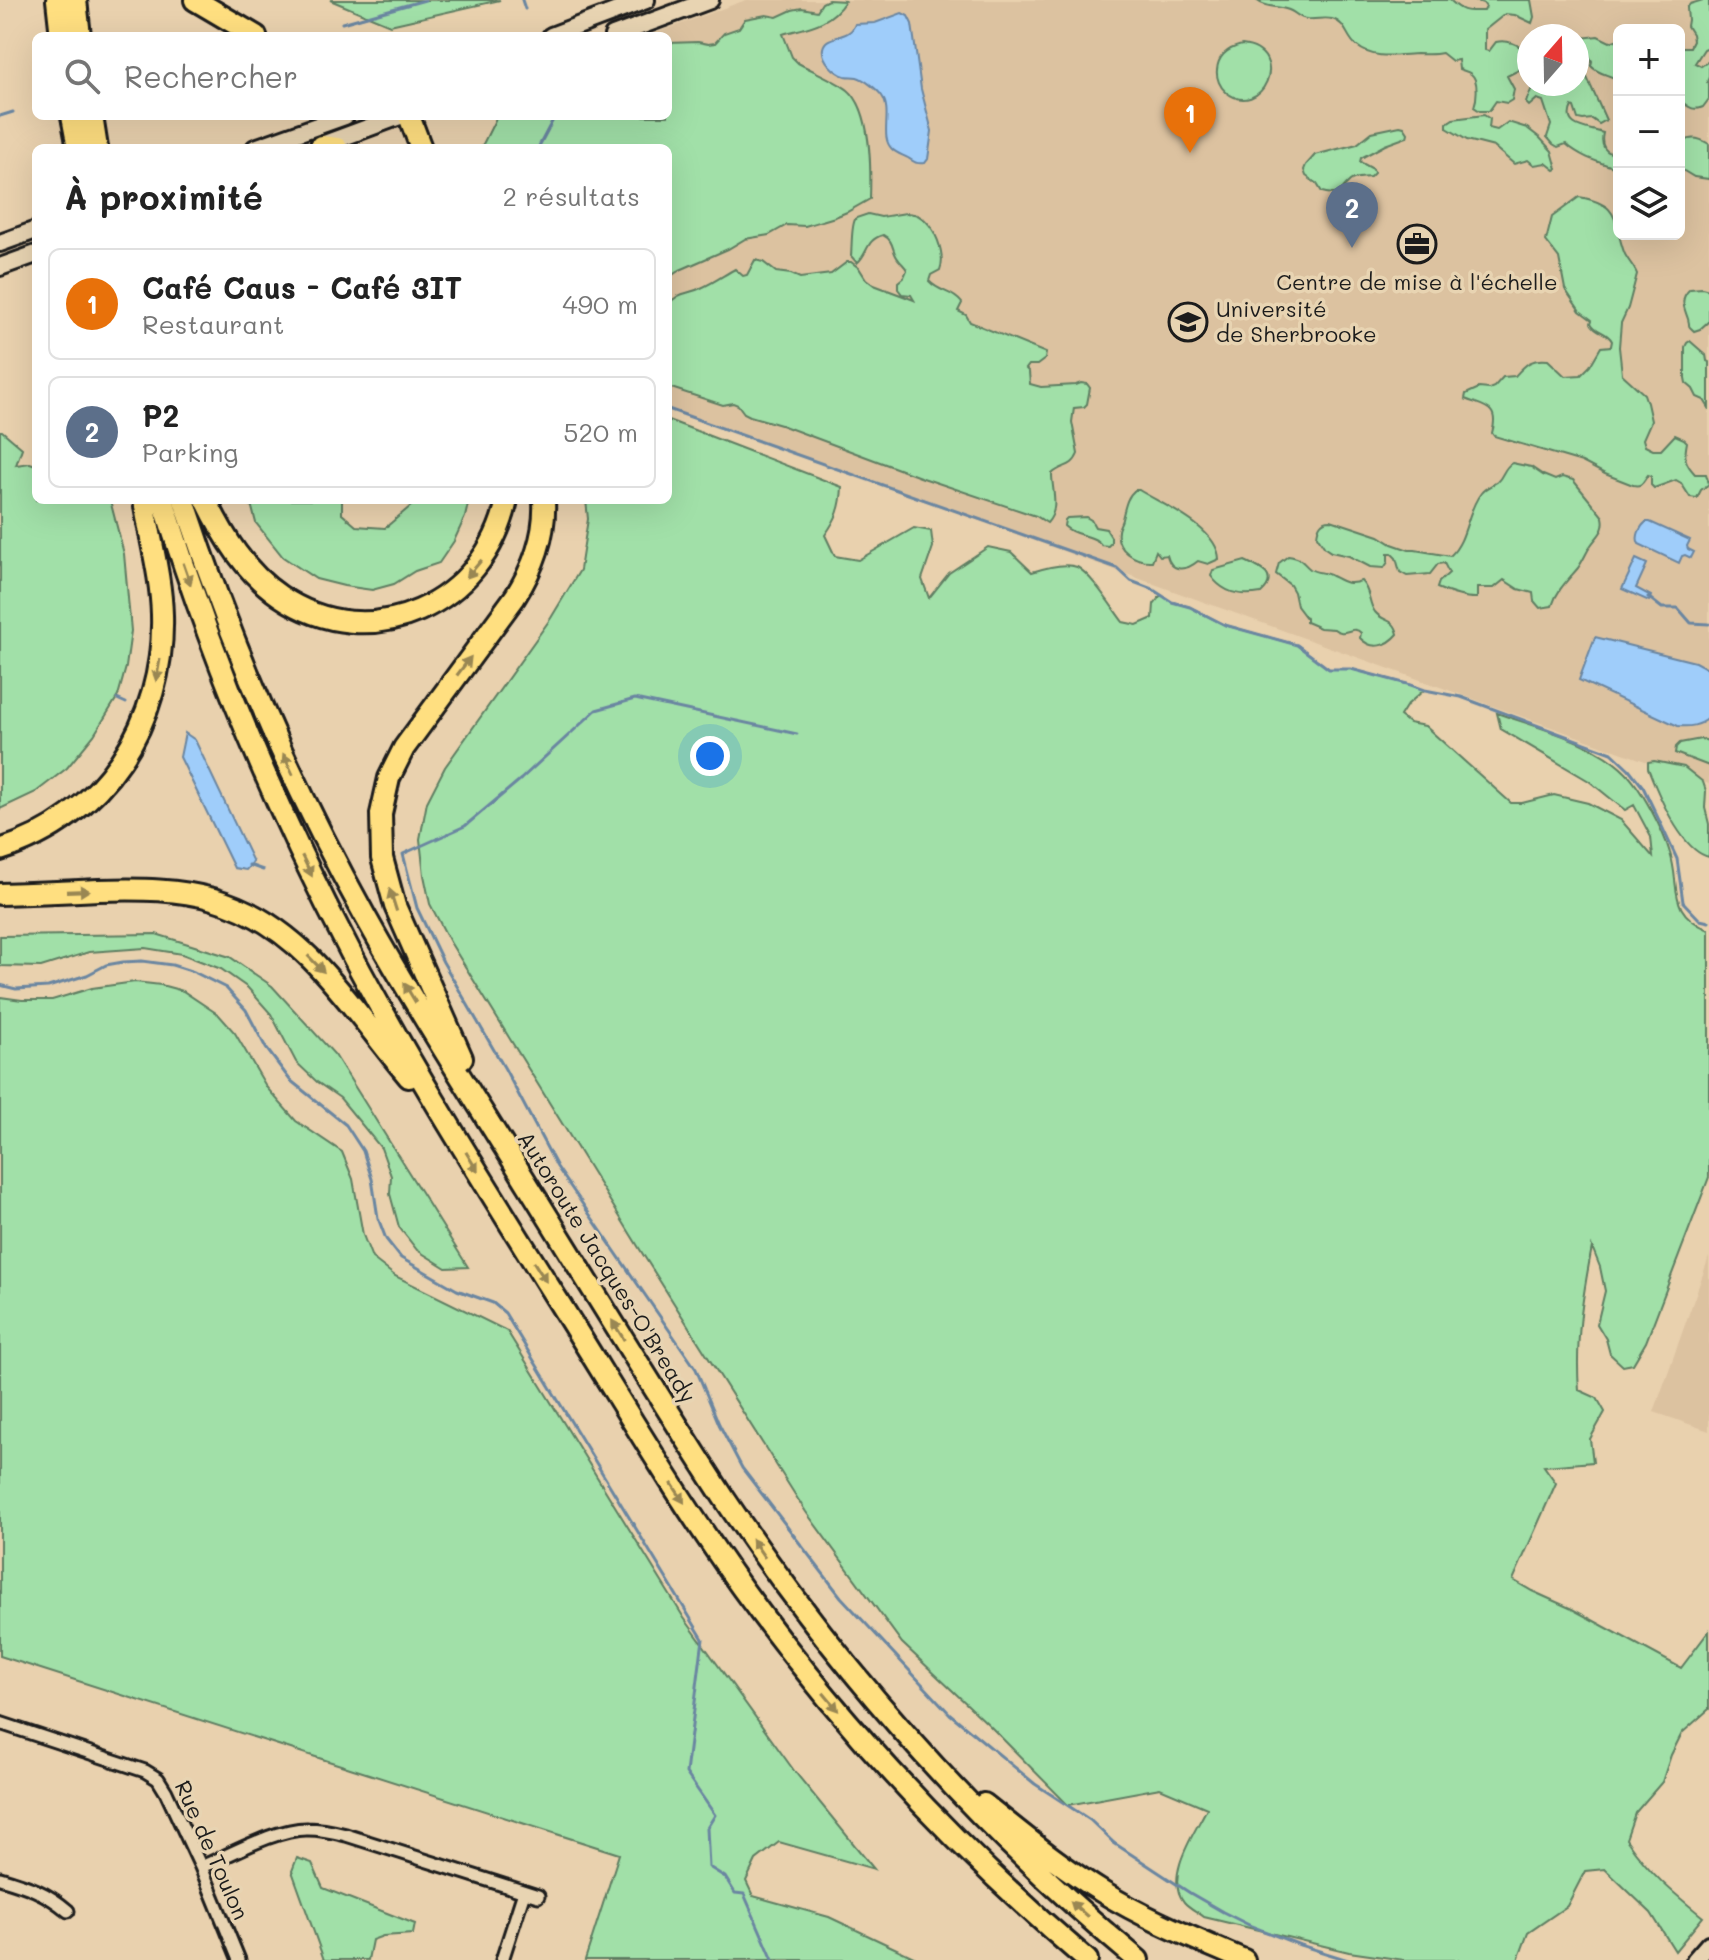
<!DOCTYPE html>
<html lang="fr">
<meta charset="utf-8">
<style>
:root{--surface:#fff;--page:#f2f2f2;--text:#222;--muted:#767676;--line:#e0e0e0;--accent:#111827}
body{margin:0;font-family:Mali,sans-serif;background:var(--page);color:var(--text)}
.controls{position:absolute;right:24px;top:24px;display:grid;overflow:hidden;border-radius:12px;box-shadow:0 8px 32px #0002}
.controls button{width:72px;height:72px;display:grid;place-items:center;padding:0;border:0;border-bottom:2px solid var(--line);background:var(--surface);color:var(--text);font:40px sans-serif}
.compass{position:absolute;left:1517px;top:24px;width:72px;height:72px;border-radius:50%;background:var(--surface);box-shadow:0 8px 32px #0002;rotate:20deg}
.you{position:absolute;left:710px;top:756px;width:28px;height:28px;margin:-20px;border:6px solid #fff;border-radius:50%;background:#1a73e8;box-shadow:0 0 0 12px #1a73e833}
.badge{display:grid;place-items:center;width:52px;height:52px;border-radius:50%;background:var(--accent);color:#fff;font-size:26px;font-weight:700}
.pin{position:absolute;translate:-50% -66px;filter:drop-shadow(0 2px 4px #0008)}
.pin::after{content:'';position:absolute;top:42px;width:28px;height:24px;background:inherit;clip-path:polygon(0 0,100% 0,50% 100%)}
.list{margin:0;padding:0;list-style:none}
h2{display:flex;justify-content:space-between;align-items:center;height:104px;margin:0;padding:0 32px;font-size:34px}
h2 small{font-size:26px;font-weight:400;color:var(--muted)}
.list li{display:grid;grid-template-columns:52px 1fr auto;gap:24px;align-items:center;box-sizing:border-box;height:112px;margin:0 16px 16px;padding:0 16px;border:2px solid var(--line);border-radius:12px}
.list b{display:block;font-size:30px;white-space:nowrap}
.list p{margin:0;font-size:26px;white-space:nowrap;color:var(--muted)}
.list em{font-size:26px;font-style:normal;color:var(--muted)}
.icon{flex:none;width:44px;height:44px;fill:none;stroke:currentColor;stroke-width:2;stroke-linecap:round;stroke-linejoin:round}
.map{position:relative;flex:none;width:1709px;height:1960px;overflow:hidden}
.search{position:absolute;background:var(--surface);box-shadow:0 8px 32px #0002;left:32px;top:32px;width:640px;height:88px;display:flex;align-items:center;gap:20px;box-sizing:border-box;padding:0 28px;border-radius:12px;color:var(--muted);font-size:30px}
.panel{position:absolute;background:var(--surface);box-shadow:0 8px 32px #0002;left:32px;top:144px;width:640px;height:360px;border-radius:12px}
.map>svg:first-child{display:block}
.built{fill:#dcc2a0;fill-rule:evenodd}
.green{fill:#a1e0a8;stroke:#5e7e62;stroke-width:2}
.water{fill:#9fcdfa;stroke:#6b86a1;stroke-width:2}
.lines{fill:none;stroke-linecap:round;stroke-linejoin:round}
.stream{stroke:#6b86a1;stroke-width:3}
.street-casing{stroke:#1c1c1c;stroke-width:17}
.secondary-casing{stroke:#1c1c1c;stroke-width:22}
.highway-casing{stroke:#1c1c1c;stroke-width:26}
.street{stroke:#e8d4b2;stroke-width:11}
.secondary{stroke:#e8d4b2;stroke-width:16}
.highway{stroke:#ffdf80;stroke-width:20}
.oneway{fill:#998753}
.labels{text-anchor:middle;stroke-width:7;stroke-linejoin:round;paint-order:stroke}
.poi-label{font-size:22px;fill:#1c1c1c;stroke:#e8d4b2}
.street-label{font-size:22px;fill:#1c1c1c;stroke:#e8d4b2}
</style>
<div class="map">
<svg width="1709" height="1960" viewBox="0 0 1709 1960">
<rect width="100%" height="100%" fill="#e9d1ae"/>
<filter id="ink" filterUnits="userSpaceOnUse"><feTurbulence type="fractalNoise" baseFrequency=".0125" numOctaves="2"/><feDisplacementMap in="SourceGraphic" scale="16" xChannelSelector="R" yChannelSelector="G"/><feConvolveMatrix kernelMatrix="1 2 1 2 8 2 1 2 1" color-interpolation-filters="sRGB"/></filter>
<g filter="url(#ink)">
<!-- built -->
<path class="built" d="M746,0H1709V784L668,409V148H481L497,116H668V36H648ZM1619,30H1679V234H1619ZM1529,36H1577V84H1529Z
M1709,1257V1431L1654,1412Z"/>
<!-- green -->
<path class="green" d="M330,0H500L390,25Z
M828,0L845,1C830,25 807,27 783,34L792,57L798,63C811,70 837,81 848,90C872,110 871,170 870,199L847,212L835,217L805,226L787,225L769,235L745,239L728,249L680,270L668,278V148H481L497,116H668V43L698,42L708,44L715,43L724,33L739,28L745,19L766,15L777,17L792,10L802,8L817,11L822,3Z
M1256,0H1450C1463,13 1467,11 1484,11L1486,7L1483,3L1474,0H1531L1534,17L1532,23L1515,15L1505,14L1485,30V50L1489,51L1496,42C1506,40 1521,43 1525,54L1519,70L1507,76L1514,89L1512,100L1507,103L1496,101L1489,111H1480L1474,107C1477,99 1479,80 1471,74C1468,71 1463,71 1459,69L1458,60L1452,61L1442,53C1433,55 1426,54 1417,54C1396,55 1374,60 1357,46C1346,38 1347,23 1332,19C1324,17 1316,20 1307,19C1300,19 1297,14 1291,11C1279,5 1267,9 1256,0Z
M1703,0H1709V47L1704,49L1695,63L1701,66L1709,61V77L1707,82L1709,84V99L1703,107C1692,112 1688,106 1679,100V47H1690L1693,41L1692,34L1687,26L1688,20L1687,8L1690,4Z
M1570,30L1581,38L1598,36L1610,42L1619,39V81C1610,74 1599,75 1591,66L1592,61L1585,49L1577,52V36H1567V31Z
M1242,45C1294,51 1261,121 1226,92C1220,87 1216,78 1217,70C1218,55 1229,48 1242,45Z
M1577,70L1585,73L1606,120L1599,124L1592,119L1583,120L1578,119L1574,107L1572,106C1561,128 1589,128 1603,133C1600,146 1605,154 1619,155V169C1599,162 1582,158 1566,144L1558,147L1553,144L1547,137L1551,125L1543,101L1537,99L1529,106L1526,103C1527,95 1533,92 1532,84H1577Z
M1484,115L1490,119L1489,128L1497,130L1508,122L1527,128L1540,138L1552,151L1557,169L1555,170L1546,163L1534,165L1528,160L1514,164L1494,147L1467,140L1447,128V123L1453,119Z
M1400,126L1404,127L1408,133L1407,137L1385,145L1361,158L1360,162L1373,169L1374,173L1370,177C1363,178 1355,177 1350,181C1336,193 1344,197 1322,192L1317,184L1306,176L1304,170L1306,165L1315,155L1357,144L1372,132Z
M1679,138L1685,141C1693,136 1701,139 1709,144V179L1694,177L1679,168Z
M1579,197C1622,205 1612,219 1624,252C1627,260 1634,266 1637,274L1628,308L1621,323L1619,347L1622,374L1644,394L1647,403L1651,421L1643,439L1645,446L1653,450H1661L1675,435L1684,439L1687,442C1684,458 1684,462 1695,474H1706L1709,484L1701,490L1697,498L1690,497L1681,483L1676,480L1654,488L1651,485V476L1648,475C1643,481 1643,487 1633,485L1605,474L1582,462L1494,436L1492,433C1500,406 1484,407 1465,399L1466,394L1479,388L1489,389L1494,387L1503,377L1515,376C1525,365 1531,358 1548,360L1565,376L1581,375L1590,366L1601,347L1611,346L1612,341C1607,331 1596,333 1591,323L1592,320L1580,311L1565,289L1559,258L1546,241L1552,217Z
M906,213C911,214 914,213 919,216C935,224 946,255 940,270L931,275L929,281C940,293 952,290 962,303L958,311L966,315L970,322L1046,353L1045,359L1037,365H1029L1026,369L1029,372L1030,384L1041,387L1076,385L1081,383L1087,384L1090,388L1087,404L1084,407L1074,408L1072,422L1078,454C1072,469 1062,464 1052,474C1052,491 1060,509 1047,523L1036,516L920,477L781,425L750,416L744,413L738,405L733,403L723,405L668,387V305C679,291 687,295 701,288C713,283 724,275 735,269L743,276L747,275L755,260L763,262L776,272L791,274L800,278L831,274L847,262H851L859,268L866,279L874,285L914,300L911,295L902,294L898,289V282L904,277L907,270C905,266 902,264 899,260C891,251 895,241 883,235C865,240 869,253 857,263L851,256C852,246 851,223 856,218L868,214L881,217Z
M1702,288L1709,290V321L1700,329L1694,331C1686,323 1691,330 1688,319C1684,307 1679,299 1690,289Z
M1690,341L1706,355L1707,361L1709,362V408L1704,400L1697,397L1693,389L1686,383L1685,378V347L1687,343Z
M668,420L842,487C841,508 837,518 825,535L835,556L858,560L914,528L931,531L933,547L922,579L929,598L949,573L988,547L1011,552L1032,572C1044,568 1064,562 1077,567C1091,574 1113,609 1123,622L1137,625L1153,618L1154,604L1161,595L1172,602L1190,607L1225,625L1297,645L1329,669H1351L1411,685L1424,690L1407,705L1400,716L1409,723L1425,726L1511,803H1522L1554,795L1588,803L1621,820L1653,857L1651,837L1634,805L1625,810L1589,781L1501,729L1497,713C1538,728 1594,741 1625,772C1641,787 1664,832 1670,853C1681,887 1666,912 1709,930V1177L1646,1342L1633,1364L1623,1366L1610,1354L1606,1339L1597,1324L1605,1291L1600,1267L1592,1247C1583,1295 1575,1341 1579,1390L1597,1398L1605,1412L1590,1439L1593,1462L1544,1466L1556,1483L1513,1580L1532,1591L1572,1609L1681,1668L1709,1631V1709L1682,1733L1671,1755L1662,1782L1635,1813L1626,1839C1649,1873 1672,1892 1703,1917L1675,1951L1651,1913L1605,1869L1585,1871L1567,1906L1528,1933L1518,1960H1404L1349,1952L1204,1917C1198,1912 1189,1908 1184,1902C1163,1876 1196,1831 1207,1808L1160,1788L1068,1805L988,1724L902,1643L806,1512L644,1256L450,942L430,904L424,875L420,839L427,802L445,767L551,618L580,570L588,519L586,500H668Z
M0,431H2L22,448L16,465L30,463L36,465V500H110L124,554L131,631L126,667L118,696L94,735L67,768L36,792L0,809Z
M1512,463L1531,467L1543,475L1555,480L1562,477L1573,480L1603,517C1606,530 1598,535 1591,545C1586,553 1583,561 1578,568C1567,581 1557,590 1552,606L1540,608L1534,601L1533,593L1518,589L1504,580L1494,588H1477V598C1464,599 1449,593 1437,588L1439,582L1449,573L1444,563L1438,564L1430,574L1407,576L1400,572L1396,558L1392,554H1388V562L1384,568L1370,567L1349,556L1331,552L1325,548L1317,536C1318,526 1321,520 1331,520L1379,536L1392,544L1409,550H1415L1450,556C1468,539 1466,512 1481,493C1485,488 1491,486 1497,482C1504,476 1503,468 1512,463Z
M1135,490H1139C1163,505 1218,528 1219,559L1208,564L1198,561C1186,571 1171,573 1167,555L1160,556L1156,551L1152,561C1136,562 1115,550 1118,531C1118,528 1122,521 1122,519C1125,508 1126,497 1135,490Z
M250,500H342V514L356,526L385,528L418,500H469L465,517L454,541L439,563L415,571L394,584L372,590L344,586L316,579L283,557L256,523Z
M1086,517L1091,520L1095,527L1106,529L1111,537V543L1108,546C1095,544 1107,548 1096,540C1085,534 1073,535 1064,526L1065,520L1067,518Z
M1288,556C1303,558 1301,562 1310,569C1316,573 1324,572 1330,575C1342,581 1347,586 1361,581C1371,591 1368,603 1375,612C1384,623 1394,617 1398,634C1388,646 1372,651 1360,638L1361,633C1353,624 1344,638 1334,629L1320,628L1306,622V618L1297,606L1294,592L1290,585L1276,574L1279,563Z
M1245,561C1260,568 1280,576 1261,593C1240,597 1223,593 1211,576L1213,570Z
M1701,739L1709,741V766L1675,753L1676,747L1680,743Z
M1654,761L1684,767L1703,782L1706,791L1705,808L1709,824V857C1681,851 1658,794 1648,768V762Z
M156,934L230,957L272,986L335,1055L468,1267L446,1268L417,1250L399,1227L390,1194L391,1176L381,1148L340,1098L317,1082L296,1062L271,1014L248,988L221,969L182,954L145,948L89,952L41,967L0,966V936Z
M135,982L161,985L183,991L219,1015L235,1033L267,1088L296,1121L342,1152L353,1179L363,1235L372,1258L395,1276L507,1331L684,1618L795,1772L874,1869L779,1842L756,1860L746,1881L753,1896L829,1917L920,1960H585L619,1854L0,1656V997L22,1000H52L92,988Z
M297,1858L312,1863L323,1888L415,1924L413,1934L383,1936L372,1940L368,1960H324L292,1871Z"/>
<!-- water -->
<path class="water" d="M902,13L908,16L912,24L921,89L932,131L928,159L925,163C917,164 916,163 908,158C903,155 897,154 892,149C879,137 893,112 882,96C877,89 864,79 857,77C853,76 849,77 845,76C835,73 821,60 823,48C826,33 849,41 855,24L875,23Z
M1646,522H1650L1690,540L1687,546L1688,549L1694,552L1691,558L1685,555L1682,556L1679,563L1639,544C1635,537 1640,527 1646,522Z
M1636,559L1647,564L1636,588L1651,596L1649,601L1622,589Z
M1595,637L1695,662L1708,669L1709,718C1699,726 1690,727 1678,726L1579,680Z
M185,733L195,740L253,862L246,870L234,868L180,757Z"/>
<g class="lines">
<!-- stream -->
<path class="stream" d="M522,0L525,9
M342,23L425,0
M0,116L13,112
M538,148L555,116
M668,409L1117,568L1131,581L1152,589L1172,602L1190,607L1225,625L1297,645L1329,669H1351L1411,685L1425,690L1461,697L1612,753L1629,769L1643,787L1657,816L1677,859L1683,902L1700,920L1709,922
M1648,597L1662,608H1678L1691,623L1709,624
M117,699L126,703
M797,734L635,699L596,710L521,779L465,826L403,854L417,908L443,962L505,1069L557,1167L696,1369L719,1424L742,1468L841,1597L950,1714L1035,1784L1090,1820L1114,1843L1190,1893L1223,1912L1251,1926L1300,1945L1348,1960
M249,865L263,870
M0,985L16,989L48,987L87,975L106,965L123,962L142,961L172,965L194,972L226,988L246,1010L266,1048L290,1080L346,1125L363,1151L372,1179L378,1218L386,1239L401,1258L457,1290L493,1303L505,1313L703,1639L686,1773L715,1815L707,1828L709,1867L725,1877L735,1893L744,1894L773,1960"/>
<!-- street casing -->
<g class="street-casing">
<path id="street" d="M0,1723L145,1771L158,1779L166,1792L201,1867L239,1960
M201,1867C230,1855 277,1828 308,1829C321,1829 334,1832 346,1835L538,1896
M0,1878C27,1886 46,1892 68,1911
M502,1960L524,1892"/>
</g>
<!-- secondary casing -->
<g class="secondary-casing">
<path id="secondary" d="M551,36L646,0
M613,36L710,0
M319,146L400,116
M255,148L345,116
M0,243L36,230
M0,267L36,254
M1695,1960L1709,1944"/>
</g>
<!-- highway casing -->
<g class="highway-casing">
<path id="highway" d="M57,0L61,36
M76,0L80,36
M195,0L256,36
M72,116L78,148
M92,116L97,148
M409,116L421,148
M321,146L337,148
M163,500C211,657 275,808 351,953C411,1067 480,1176 548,1285C612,1386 672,1490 742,1588C842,1726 958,1850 1087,1960
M184,500C231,644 291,783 365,916C416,1008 473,1096 528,1185C593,1290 657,1395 724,1498C840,1671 977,1826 1138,1960
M206,500C224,537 245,572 280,596C371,658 485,604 507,500
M0,850C104,818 165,722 162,615C161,576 150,539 144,500
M0,894C33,893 65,892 98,890C186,887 246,894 311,959C347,995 376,1038 409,1077
M462,1058L395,906L382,858L381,814L389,778L404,748L515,597C534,567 546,536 544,500
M984,1804C1023,1835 1061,1867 1104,1893C1148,1920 1196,1939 1244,1960"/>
</g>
<!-- street -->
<use href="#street" class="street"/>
<!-- secondary -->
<use href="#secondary" class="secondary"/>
<!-- highway -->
<use href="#highway" class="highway"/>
</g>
<!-- one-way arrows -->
<defs><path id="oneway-solid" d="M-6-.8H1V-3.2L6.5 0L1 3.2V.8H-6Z" transform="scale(2)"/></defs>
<g class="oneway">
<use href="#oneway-solid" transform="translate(474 569) rotate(130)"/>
<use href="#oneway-solid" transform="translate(187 574) rotate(71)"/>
<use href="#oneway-solid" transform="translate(464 666) rotate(-53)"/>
<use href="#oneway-solid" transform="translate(158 670) rotate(100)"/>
<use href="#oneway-solid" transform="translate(288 764) rotate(-115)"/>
<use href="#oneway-solid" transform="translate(307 866) rotate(64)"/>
<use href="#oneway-solid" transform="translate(78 891) rotate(-2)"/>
<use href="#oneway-solid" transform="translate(393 900) rotate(-108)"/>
<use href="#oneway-solid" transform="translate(316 964) rotate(46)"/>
<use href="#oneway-solid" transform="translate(410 993) rotate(-121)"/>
<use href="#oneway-solid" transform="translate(472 1162) rotate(59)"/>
<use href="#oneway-solid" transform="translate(540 1272) rotate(58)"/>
<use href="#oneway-solid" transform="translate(618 1330) rotate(-122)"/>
<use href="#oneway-solid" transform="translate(678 1493) rotate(57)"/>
<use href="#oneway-solid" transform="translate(758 1548) rotate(-125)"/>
<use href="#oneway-solid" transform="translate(831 1702) rotate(50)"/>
<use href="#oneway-solid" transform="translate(1079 1909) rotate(-138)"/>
</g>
</g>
<!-- icons -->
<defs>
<g id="office-ring" transform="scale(2)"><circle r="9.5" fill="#e8d4b2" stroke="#1c1c1c" stroke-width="1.5"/><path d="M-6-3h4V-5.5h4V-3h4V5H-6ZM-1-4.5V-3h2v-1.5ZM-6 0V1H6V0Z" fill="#1c1c1c"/></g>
<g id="university-ring" transform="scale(2)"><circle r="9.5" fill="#e8d4b2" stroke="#1c1c1c" stroke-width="1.5"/><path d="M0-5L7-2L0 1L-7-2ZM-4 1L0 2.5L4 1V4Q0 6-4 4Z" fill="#1c1c1c"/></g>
</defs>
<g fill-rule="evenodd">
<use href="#office-ring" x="1417" y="244"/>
<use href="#university-ring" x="1188" y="322"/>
</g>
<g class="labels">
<!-- poi labels -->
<g class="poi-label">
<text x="1417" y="290">Centre de mise à l'échelle</text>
<text x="1216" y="317" text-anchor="start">Université<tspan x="1216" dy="25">de Sherbrooke</tspan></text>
</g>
<!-- street labels -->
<g class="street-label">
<text transform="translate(607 1267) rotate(58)" y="8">Autoroute Jacques-O'Bready</text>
<text transform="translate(212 1850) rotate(66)" y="8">Rue de Toulon</text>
</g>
</g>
</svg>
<div class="controls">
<button>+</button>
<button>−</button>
<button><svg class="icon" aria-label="layers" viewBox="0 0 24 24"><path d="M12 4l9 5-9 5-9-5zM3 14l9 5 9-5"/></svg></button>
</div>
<svg class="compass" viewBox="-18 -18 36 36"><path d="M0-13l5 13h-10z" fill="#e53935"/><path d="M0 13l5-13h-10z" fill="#767676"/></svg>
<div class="you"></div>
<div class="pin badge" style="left:1190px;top:153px;background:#e8710a">1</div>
<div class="pin badge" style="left:1352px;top:248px;background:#5c6f8a">2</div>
<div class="search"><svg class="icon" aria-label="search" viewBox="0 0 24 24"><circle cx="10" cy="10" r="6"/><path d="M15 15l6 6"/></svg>Rechercher</div>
<section class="panel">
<h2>À proximité<small>2 résultats</small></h2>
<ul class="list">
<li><span class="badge" style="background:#e8710a">1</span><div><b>Café Caus - Café 3IT</b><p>Restaurant</p></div><em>490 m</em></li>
<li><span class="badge" style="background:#5c6f8a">2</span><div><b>P2</b><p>Parking</p></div><em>520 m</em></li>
</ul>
</section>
</div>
